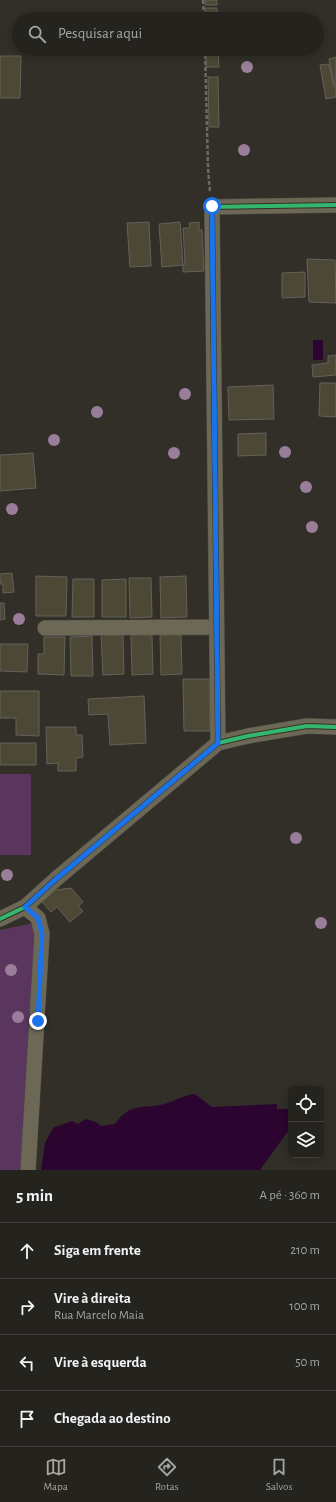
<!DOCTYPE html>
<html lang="pt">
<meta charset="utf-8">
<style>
:root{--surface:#25231e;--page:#2d2b27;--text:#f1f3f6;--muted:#a3a4a4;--line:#42403c;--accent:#a8a69e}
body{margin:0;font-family:"Alegreya Sans",sans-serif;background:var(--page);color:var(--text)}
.controls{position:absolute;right:12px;bottom:12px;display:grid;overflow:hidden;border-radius:6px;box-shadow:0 2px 10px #0003}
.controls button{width:36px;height:36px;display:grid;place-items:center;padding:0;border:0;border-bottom:1px solid var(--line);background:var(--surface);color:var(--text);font:20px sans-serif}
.stop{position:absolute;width:12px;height:12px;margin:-9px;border:3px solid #1a73e8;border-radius:50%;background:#fff}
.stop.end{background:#1a73e8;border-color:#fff;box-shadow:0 1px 4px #0008}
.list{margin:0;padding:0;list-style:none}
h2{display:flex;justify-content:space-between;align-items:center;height:52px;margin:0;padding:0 16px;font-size:17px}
h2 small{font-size:13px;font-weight:400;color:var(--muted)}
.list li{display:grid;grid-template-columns:26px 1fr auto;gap:12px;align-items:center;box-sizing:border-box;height:56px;padding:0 16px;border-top:1px solid var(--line)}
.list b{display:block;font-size:15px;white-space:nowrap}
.list p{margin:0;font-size:13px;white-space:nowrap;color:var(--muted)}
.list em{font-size:13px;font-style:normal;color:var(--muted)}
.icon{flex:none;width:22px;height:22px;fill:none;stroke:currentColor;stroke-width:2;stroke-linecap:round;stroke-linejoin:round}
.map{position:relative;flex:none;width:336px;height:1170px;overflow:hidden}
.search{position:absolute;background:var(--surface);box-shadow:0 2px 10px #0003;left:12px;right:12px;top:12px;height:44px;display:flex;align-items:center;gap:10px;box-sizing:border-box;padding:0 14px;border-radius:22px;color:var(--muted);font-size:15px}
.sheet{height:276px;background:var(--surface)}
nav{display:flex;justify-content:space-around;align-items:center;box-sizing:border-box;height:56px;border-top:1px solid var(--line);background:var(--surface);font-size:11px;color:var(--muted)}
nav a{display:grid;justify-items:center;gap:2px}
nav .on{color:var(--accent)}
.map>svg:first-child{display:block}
.green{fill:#5a365e}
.water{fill:#2b042f}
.building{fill:#4c4835;stroke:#63625b}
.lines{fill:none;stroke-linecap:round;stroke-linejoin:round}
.street-casing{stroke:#4d4b46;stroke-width:16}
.path{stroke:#6d6a5d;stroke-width:2.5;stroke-dasharray:4 2;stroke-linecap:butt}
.street{stroke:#6c6855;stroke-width:15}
.cycleway-casing{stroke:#353224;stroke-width:6}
.cycleway{stroke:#33b770;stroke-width:4}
.tree{fill:#9a7e99}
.route{stroke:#1a73e8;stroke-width:5}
</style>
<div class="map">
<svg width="336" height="1170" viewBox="0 0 336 1170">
<rect width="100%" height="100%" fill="#312f28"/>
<!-- green -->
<path class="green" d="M0,774H31V855H0Z
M33,923L37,940L21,1170H0V930Z"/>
<!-- water -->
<path class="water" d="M313,340H323V360H313Z
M195,1094L212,1107L277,1104V1109H290L291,1127L260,1170H41L45,1143L53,1128L72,1121L78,1124L86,1119L96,1122L101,1126L115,1124C130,1102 144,1109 165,1104C175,1101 184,1095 195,1094Z"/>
<!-- building -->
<path class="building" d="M205,0H217V5H205Z
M205,8H217L218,19H205Z
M206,49H218L219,67H206Z
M0,56H21L20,98H0Z
M336,57V85H334L329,59Z
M329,64L334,87L336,86V97L326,99L320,65Z
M208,77H218L219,127H209Z
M149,222L151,266L130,267L127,223Z
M180,222L183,265L162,267L159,224Z
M199,222V230H202L204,271L183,272V266L185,263L183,228H190L189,223Z
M307,259L335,260L336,303L309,302Z
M305,272V297L282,298V273Z
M336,355V375L313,377L312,365L328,363V356Z
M320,383H336V417L319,416Z
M273,385L274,419L229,420L228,387Z
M266,433V455L238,456V434Z
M33,453L36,488L0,491V455Z
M12,573L14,592L3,593V584H0V574Z
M36,576L67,577L66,616H36Z
M186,576L187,617L161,618L160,577Z
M129,578H151L152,617L130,618Z
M73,579H94V617H72Z
M126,579V617H102V580Z
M0,603H4L5,619L0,620Z
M101,635H123L124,674L103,675Z
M131,635H152L153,674L132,675Z
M160,635H181L182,674L161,675Z
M92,636L93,676H71L70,637Z
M44,637H65L64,675L38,674V654H44Z
M0,644H28L27,672L0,671Z
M183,679H209L210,731H184Z
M0,691H39V736L16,735V718H0Z
M144,696L146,743L110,745L108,714L89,715L88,699Z
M46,727H76V735H82L83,757L76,758V771H58V763L47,764Z
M0,743H36V765H0Z
M71,888L83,902L78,906L83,911L70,922L57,907L51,912L42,902L56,890Z"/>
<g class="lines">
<!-- street casing -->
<g class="street-casing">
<path id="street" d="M45,628L216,627
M218,743L212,207L336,205
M25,907L38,918L42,934L28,1170
M0,919L25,907L56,879L218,743L248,736L307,726L336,727"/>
</g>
<!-- path -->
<path class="path" d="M203,0L204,19
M205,49L208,168L210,192"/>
<!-- street -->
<use href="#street" class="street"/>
<!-- cycleway casing -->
<g class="cycleway-casing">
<path id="cycleway" d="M218,743L212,207L336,205
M0,919L25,907L56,879L218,743L248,736L307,726L336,727"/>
</g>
<!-- cycleway -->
<use href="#cycleway" class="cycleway"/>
</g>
<!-- trees -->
<g class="tree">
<circle cx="247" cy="67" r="6"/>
<circle cx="244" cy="150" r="6"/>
<circle cx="185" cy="394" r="6"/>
<circle cx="97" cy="412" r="6"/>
<circle cx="54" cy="440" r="6"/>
<circle cx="285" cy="452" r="6"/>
<circle cx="174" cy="453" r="6"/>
<circle cx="306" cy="487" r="6"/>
<circle cx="12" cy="509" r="6"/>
<circle cx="312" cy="527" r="6"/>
<circle cx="19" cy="619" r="6"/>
<circle cx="296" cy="838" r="6"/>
<circle cx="7" cy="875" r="6"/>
<circle cx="321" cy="923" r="6"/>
<circle cx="11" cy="970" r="6"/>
<circle cx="18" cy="1017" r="6"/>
</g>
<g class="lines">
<!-- route -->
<path class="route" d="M38,1021L42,934L38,918L25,907L56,879L218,743L212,206"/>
</g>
</svg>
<div class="controls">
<button><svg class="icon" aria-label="locate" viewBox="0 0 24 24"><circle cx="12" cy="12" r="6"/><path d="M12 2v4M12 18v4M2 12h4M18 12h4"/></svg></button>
<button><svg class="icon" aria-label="layers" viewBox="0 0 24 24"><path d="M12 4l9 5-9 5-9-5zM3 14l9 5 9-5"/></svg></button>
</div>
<div class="stop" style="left:212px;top:206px"></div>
<div class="stop end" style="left:38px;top:1021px"></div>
<div class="search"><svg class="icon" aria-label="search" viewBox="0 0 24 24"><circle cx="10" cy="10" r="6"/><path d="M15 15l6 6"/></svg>Pesquisar aqui</div>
</div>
<section class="sheet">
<h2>5 min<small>A pé · 360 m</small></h2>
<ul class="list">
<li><svg class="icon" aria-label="ahead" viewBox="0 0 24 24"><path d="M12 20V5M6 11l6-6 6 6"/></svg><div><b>Siga em frente</b></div><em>210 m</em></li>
<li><svg class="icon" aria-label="right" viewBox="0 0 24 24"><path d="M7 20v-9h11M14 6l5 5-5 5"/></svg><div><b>Vire à direita</b><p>Rua Marcelo Maia</p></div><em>100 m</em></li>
<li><svg class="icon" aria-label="left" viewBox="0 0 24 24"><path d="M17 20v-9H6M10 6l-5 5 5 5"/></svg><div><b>Vire à esquerda</b></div><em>50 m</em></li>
<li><svg class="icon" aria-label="arrive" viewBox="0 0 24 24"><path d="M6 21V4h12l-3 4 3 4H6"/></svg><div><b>Chegada ao destino</b></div></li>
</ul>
</section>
<nav>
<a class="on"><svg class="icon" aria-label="map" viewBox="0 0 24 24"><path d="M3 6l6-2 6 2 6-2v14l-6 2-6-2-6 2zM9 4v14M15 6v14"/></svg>Mapa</a>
<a><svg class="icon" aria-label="directions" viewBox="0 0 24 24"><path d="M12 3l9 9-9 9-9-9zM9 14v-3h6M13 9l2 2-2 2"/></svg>Rotas</a>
<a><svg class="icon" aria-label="saved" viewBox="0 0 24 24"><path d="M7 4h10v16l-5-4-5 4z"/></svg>Salvos</a>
</nav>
